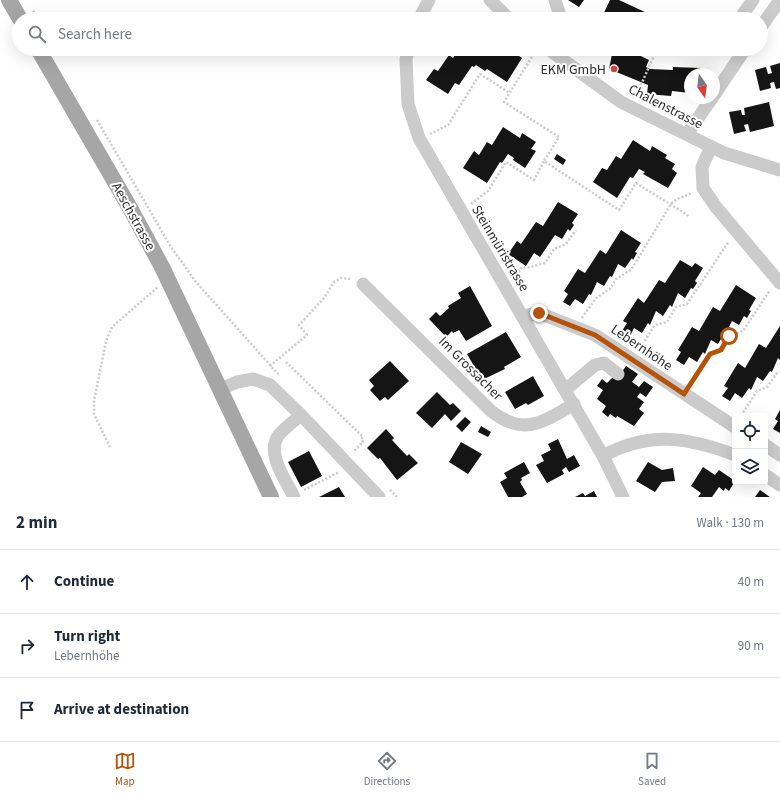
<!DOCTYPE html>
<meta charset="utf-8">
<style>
:root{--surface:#fff;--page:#f6f6f7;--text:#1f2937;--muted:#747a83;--line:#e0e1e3;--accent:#b45309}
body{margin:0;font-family:"Source Sans 3",sans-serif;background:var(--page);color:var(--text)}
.controls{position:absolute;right:12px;bottom:12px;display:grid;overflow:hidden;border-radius:4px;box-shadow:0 4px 16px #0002}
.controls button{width:36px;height:36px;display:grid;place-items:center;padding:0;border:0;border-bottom:1px solid var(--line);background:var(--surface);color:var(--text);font:20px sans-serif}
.compass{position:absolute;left:684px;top:68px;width:36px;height:36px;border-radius:50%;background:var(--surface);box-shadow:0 4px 16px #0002;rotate:166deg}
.stop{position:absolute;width:12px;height:12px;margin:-9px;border:3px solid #b45309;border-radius:50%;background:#fff}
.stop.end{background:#b45309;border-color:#fff;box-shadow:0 1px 4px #0008}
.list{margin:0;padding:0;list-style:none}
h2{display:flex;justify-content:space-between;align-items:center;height:52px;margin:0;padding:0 16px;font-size:17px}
h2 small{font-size:13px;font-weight:400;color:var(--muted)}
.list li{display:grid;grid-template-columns:26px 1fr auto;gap:12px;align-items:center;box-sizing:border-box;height:64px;padding:0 16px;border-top:1px solid var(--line)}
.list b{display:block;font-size:15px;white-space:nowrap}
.list p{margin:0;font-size:13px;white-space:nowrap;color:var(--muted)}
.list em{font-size:13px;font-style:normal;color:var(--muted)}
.icon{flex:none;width:22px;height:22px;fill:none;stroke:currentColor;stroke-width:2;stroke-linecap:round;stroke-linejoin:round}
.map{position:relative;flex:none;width:780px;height:497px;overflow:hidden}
.search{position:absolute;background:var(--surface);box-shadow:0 4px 16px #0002;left:12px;right:12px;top:12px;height:44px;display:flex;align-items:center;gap:10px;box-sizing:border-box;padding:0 14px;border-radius:22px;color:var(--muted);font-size:15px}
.sheet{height:244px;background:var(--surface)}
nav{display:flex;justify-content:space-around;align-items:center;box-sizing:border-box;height:56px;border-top:1px solid var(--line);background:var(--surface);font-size:11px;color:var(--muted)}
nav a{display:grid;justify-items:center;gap:2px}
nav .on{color:var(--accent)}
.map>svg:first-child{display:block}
.building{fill:#151515}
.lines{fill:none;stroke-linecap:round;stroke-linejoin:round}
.path{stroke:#cbcbcb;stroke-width:2.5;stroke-dasharray:2 2;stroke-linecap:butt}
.minor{stroke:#cbcbcb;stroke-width:13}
.major{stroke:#a6a6a6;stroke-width:16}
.route{stroke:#b45309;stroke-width:5}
.poi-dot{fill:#d34247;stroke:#fff;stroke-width:1.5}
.labels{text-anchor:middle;stroke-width:4;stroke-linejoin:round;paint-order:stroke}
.poi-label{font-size:14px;fill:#2e2e2e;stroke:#fff;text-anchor:end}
.street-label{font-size:14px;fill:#2e2e2e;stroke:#fff}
</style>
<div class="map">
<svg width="780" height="497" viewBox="0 0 780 497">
<rect width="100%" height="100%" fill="#fff"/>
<!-- building -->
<path class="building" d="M568,0H584L579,7Z
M610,0H619L647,13L643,19H601Z
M459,49H498L506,54L510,50L522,58L507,82L487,69L485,71L476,65L474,67L472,66L459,85L455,83L448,94L426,80L434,69L438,71L449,55L453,58Z
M613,49H626L649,60L646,67L650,69L673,70V67L700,68L698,74H690V93L672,91L671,96L647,94L648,85L609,69Z
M698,49H721L720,52Z
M780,63V88L776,89L774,82L770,83L771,88L760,91L755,70L766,67L768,74L772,73L770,66Z
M769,102L774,126L750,132L748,124L744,125L746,131L734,134L729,112L741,110L742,115H745L744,108Z
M503,127L520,138L522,133L536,142L531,149L536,151L525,168L513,160L514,158L508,154L502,163L500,162L487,183L463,168L474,151L479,155L487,142L492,145Z
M633,140L650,151L652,146L667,155L665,158L675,164L672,169L677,173L668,188L643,174L645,172L639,169L633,178L630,177L617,198L593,182L602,168L607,170L616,156L621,159Z
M557,154L566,160L563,165L554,159Z
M558,202L578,214L572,223L574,225L570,231L568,229L562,239L555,235L540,257L534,253L526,266L508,254L517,241L521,244L536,222L543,226Z
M621,230L641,243L635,252L637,253L633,260L632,258L625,268L618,264L612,277L610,276L604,286L597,282L591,295L589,294L583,304L575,299L570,306L563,302L568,294L564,291L578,269L585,273L600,250L606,254Z
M680,260L692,267L695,263L703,268L695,281L697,283L693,289L691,288L685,298L678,293L672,307L670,305L663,316L656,311L650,325L648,323L642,333L634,328L630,336L622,331L627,323L623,321L638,298L644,303L659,280L665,283Z
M736,285L756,298L749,310L751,311L747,318L744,316L739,325L732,321L728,329L730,330L726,335L724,334L718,344L711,340L705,354L703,352L697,362L689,357L684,365L676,360L681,352L678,350L692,327L699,331L713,307L720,311Z
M470,286L492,326L466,341L459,330L453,333L452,331L446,337L429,319L436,312L440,316L449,308L448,306L461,298L458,293Z
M780,326V360L778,358L772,372L770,371L763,381L757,377L751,390L749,388L742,398L735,393L730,401L722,396L728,388L724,386L738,363L745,368L759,344L766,348Z
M506,332L521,357L504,367L505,369L482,380L467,354Z
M390,361L409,381L388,400L385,397L380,401L370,390L374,386L369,380Z
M626,366L638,374L632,382L639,387L644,381L653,387L646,397L640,393L637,397L644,402L639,409L644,413L634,426L617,416L616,418L610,414L608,417L602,412L606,406L597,399L603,390L597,386L602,379L607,383L614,376L617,379Z
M533,376L544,396L528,405L526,403L515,409L505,392Z
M437,392L450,405L453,403L461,411L451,421L445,414L432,428L416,413Z
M780,410V433L773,429L778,421L775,419Z
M465,417L471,422L462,432L456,426Z
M481,426L491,432L488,437L478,432Z
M386,429L394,438L392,440L407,456L409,454L418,463L397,480L380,458L378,459L367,448Z
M558,439L567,459L574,455L580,466L569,472L566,467L562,470L564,474L547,483L536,465L544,461L541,455L551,450L548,444Z
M461,442L482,454L468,474L449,462Z
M309,451L322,476L301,487L288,462Z
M524,462L530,473L521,478L522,480L520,482L527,494L522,497H508L500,482L507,478L504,473Z
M648,462L662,470L673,468L675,481L662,482L655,492L636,481Z
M703,467L715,475L719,470L735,481L729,491L725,488L724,491L719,487L712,497H698L701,493L691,486Z
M339,487L345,497H319Z
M760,490L770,497H755Z
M594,491L597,497H575L583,493L585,496Z"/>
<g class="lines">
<!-- path -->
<path class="path" d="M33,11L38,19
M536,50L504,102L559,137L544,161L619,210L636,183L689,216
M636,96L657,49
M97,120L171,247L196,282L279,375
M430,134L448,125L480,74L510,93
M471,204L488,191L506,162L534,180L544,161
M514,279L522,267C530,269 537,264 545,263L554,249L566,244L576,230
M582,318L596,298L610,289L616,279L631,270L671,204L677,199L692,193
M638,351L655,325L667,322L676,307L687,304L729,241
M286,362L363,437L361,439L363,442L353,452
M270,366L307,335L299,325L324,298L334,282L341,278L352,279
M690,384L710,354L721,350L729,336L743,331L770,290
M741,416L757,391L767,387L777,373L780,372
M110,447L94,414V401L106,341L112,327L158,287
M304,490L339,472
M390,490L397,497"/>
<!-- minor -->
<path class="minor" d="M490,0L509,19
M555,0L561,19
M419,19L429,0
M742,19L743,14L753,0
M761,27L780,0
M409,49L406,59L408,104L419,138L603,456L623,497
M548,49L621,102L724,153L780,170
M714,95L745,49
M687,134L712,98
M711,147L702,167L703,188L716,207L780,283
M363,284L491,411C524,437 543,422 574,404
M523,316L539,313L595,335L735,427
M221,389L237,382L253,379L270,385L301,415L379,497
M565,390L595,365L604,363L618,374
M765,445L780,455
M603,456C649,431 688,437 735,455
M765,475L780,485
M294,497C286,480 266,454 278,436C284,428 294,421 301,415"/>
<!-- major -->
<path class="major" d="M9,0L20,19
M38,49L130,208L162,267L271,497"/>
</g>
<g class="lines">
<!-- route -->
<path class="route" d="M539,313L595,335L684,394L710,354L721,350L729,336"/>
</g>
<!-- markers -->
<circle class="poi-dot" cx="614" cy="69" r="4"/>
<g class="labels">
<!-- poi labels -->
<g class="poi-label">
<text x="606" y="74">EKM GmbH</text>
</g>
<!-- street labels -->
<g class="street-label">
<text transform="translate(666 106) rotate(27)" y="5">Chalenstrasse</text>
<text transform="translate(134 216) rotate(61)" y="5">Aeschstrasse</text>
<text transform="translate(501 248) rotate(59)" y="5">Steinmüristrasse</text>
<text transform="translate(642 347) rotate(34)" y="5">Lebernhöhe</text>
<text transform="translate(471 368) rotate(45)" y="5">Im Grossacher</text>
</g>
</g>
</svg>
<div class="controls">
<button><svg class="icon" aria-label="locate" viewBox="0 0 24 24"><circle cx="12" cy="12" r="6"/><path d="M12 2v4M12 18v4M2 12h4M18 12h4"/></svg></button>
<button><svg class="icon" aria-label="layers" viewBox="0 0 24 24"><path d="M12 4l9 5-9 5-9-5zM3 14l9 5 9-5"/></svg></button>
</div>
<svg class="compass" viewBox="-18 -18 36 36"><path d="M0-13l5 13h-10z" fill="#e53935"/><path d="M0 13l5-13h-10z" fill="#747a83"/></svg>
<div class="stop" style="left:729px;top:336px"></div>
<div class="stop end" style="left:539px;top:313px"></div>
<div class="search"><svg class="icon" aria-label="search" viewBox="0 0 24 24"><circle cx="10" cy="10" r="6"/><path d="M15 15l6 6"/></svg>Search here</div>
</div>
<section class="sheet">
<h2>2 min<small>Walk · 130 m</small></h2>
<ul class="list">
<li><svg class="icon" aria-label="ahead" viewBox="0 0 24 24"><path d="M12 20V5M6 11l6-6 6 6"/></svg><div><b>Continue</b></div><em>40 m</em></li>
<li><svg class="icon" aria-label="right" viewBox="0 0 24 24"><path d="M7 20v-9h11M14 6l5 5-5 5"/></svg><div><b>Turn right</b><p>Lebernhöhe</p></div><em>90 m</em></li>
<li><svg class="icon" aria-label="arrive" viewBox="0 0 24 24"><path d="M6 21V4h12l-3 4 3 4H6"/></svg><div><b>Arrive at destination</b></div></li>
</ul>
</section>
<nav>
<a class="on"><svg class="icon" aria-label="map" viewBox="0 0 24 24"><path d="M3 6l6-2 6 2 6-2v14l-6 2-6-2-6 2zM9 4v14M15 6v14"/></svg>Map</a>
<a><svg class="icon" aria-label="directions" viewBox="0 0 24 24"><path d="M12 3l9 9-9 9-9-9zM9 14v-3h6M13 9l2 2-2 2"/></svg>Directions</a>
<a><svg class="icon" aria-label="saved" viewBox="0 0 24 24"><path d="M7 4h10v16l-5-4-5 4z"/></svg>Saved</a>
</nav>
